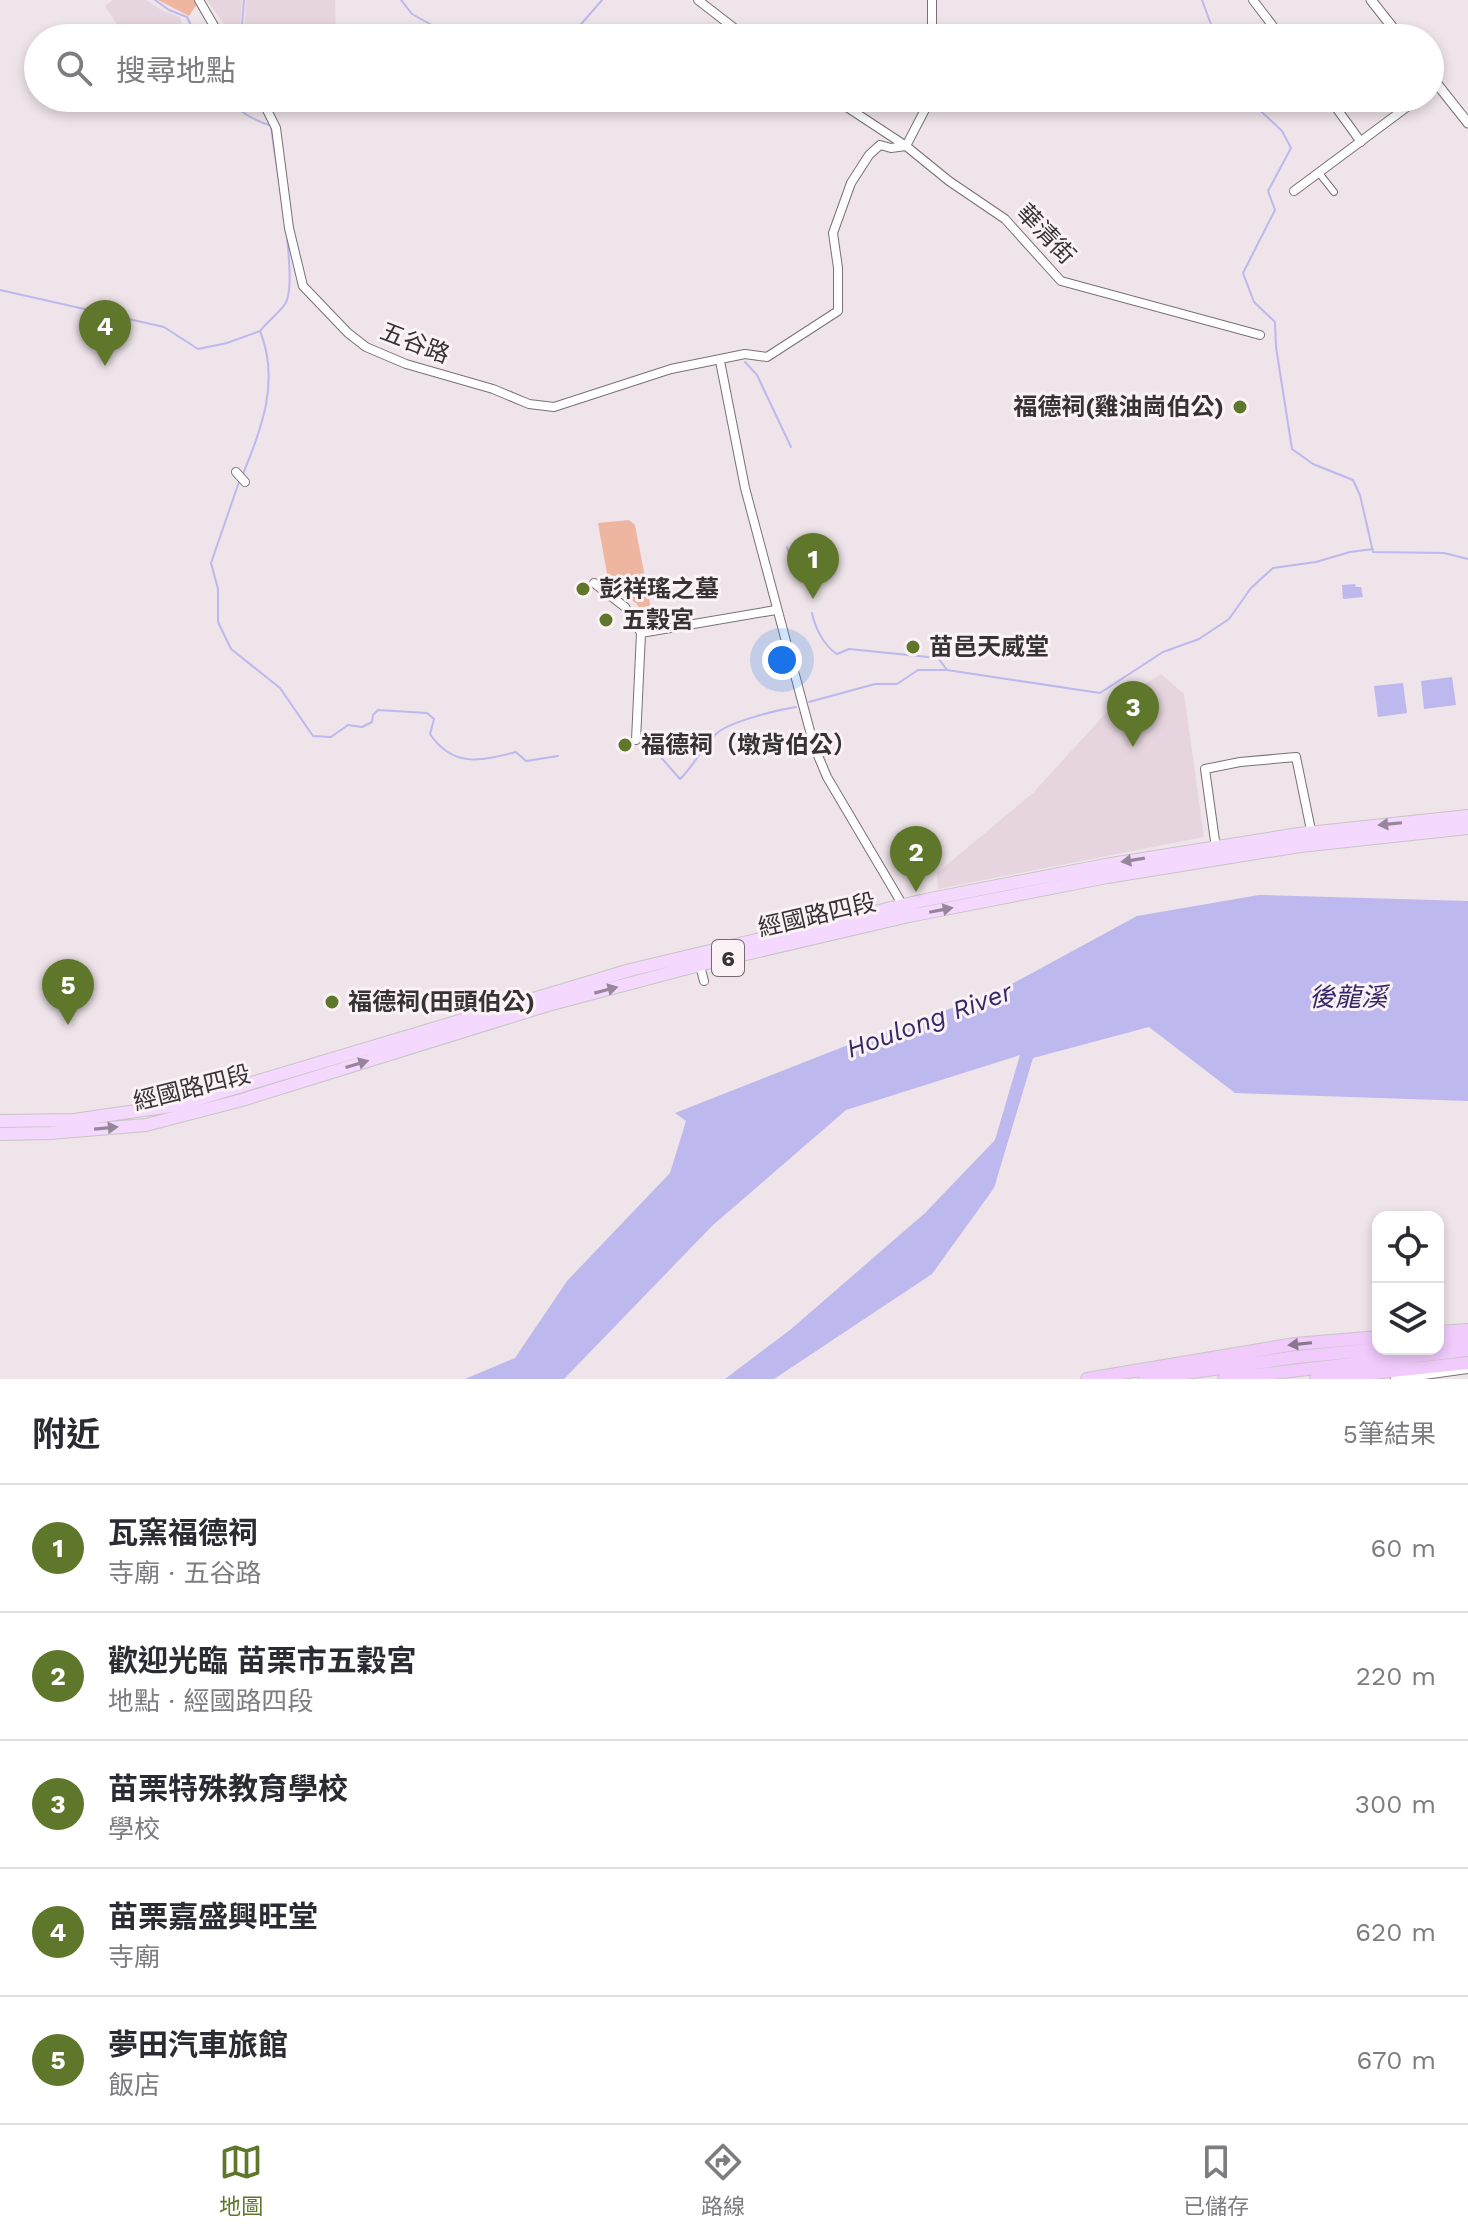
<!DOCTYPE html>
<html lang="zh-TW">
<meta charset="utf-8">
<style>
:root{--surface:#fff;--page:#f7f7f7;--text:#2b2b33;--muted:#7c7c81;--line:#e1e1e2;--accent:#5e772a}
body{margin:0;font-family:"Work Sans","Noto Sans TC",sans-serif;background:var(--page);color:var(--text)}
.controls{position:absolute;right:24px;bottom:24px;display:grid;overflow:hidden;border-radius:16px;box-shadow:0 4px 12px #0003}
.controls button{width:72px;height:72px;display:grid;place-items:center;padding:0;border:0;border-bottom:2px solid var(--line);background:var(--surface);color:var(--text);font:40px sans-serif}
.you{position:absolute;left:782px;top:660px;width:28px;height:28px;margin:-20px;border:6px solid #fff;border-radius:50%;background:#1a73e8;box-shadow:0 0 0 12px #1a73e833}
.badge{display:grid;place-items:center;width:52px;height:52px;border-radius:50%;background:var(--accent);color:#fff;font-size:26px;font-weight:700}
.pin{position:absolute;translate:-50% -66px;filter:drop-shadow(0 2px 4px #0008)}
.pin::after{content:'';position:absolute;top:42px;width:28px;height:24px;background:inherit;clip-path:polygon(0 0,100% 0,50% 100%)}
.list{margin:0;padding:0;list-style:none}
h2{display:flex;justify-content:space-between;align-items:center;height:104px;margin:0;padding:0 32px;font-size:34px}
h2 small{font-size:26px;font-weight:400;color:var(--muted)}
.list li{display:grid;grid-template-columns:52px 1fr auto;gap:24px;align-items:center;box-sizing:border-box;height:128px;padding:0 32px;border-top:2px solid var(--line)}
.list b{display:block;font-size:30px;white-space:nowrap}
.list p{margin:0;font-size:26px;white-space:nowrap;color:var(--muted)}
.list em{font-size:26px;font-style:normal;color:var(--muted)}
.icon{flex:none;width:44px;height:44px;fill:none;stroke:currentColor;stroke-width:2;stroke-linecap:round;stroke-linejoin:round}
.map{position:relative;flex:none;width:1468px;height:1379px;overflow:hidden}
.search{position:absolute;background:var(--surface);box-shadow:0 4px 12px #0003;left:24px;right:24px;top:24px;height:88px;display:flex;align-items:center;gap:20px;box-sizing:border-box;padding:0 28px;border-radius:44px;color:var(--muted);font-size:30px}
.sheet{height:744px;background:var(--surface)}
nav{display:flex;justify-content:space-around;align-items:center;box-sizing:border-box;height:112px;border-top:2px solid var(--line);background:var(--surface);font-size:22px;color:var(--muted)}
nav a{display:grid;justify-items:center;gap:4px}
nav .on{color:var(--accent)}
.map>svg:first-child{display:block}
.built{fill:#e6d5de}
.green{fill:#eeb6a1}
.water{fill:#bdb8ed}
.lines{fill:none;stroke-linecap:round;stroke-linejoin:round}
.stream{stroke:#bdb8ed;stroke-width:2}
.pedestrian-casing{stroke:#797175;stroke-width:8}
.minor-casing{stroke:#797175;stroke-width:10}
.tertiary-casing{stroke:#797175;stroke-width:11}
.primary-casing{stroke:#c7c6c6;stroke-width:14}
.trunk-casing{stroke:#c7c6c6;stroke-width:14}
.pedestrian{stroke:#fff;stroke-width:6}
.minor{stroke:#fff;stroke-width:8}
.tertiary{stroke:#fff;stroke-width:9}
.primary{stroke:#f4d8fd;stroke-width:12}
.trunk{stroke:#f0cbfc;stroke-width:12}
.oneway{fill:#968699}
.oneway2{fill:#8a778f}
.poi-dot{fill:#5e772a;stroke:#fbf2f6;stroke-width:3}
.labels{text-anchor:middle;stroke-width:6;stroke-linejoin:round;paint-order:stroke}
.shield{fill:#fbf2f6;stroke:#726c6f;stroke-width:2}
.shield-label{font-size:22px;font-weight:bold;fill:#373335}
.street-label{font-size:24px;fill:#373335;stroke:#fbf2f6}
.poi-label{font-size:24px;font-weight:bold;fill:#373335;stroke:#fbf2f6;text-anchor:start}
.water-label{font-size:26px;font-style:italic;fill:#362866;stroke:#fbf2f6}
</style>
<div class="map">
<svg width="1468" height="1379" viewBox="0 0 1468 1379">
<rect width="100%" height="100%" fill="#eee4e9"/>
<!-- built -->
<path class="built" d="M113,0H146L163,11L180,17L184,32L189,38H126L105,6Z
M207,0H242L239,38H234Z
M246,0H335L336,38H244Z
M1161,674L1184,694L1204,837L938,889L937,873L1034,792L1116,702Z"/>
<!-- green -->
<path class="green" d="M158,0H195L197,4L189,16Z
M629,520L635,525L654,625L648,624L637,604L609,585L598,523Z"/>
<!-- water -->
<path class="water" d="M1355,584L1356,587H1361L1363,597L1343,599L1342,585Z
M1452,677L1456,705L1424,709L1421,681Z
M1403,683L1407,713L1378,717L1374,686Z
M1259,895L1468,901V1101L1235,1093L1149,1027L1033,1058L994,1188L932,1274L774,1379H725L790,1330L925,1213L995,1140L1020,1055L846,1110L713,1225L564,1379H465L515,1358L567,1281L670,1173L686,1121L675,1113L848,1045L997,992L1137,916Z"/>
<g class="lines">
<!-- stream -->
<path class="stream" d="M155,0L169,10L187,17L197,38
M401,0L412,14L455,38
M1202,0L1216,38
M197,5L205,18
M241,38L244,0
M569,38L602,0
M232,98C238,114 256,120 271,126C274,159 300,282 285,304C279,313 267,322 260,331C280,380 262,429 242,476
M1247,98L1282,131L1291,148L1268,191L1275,210L1243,273L1254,302L1275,322L1276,347L1292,449L1313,464L1353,480L1360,495L1373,552L1444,553L1468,559
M0,290L164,327L198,349L227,343L260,331
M745,362L757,375L791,447
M239,482L211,563L218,589V622L231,649L280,688L313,736L331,737L348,725L362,727L372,722L373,715L378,710L427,713L434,719L430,734C453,768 481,761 516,752L526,761L558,756
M787,547L793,567
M812,613C815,628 824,646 837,654L849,649L938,658L947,670
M809,702L875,684H897L918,670H947L1100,693L1163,652L1199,639L1229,619L1251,588L1273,568L1316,562L1350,552L1373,549
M645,739L680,779C694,766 702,747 716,734C728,722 777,710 796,707"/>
<!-- pedestrian casing -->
<g class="pedestrian-casing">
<path id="pedestrian" d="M1319,173L1334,192"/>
</g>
<!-- minor casing -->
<g class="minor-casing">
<path id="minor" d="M199,0L221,38
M698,0L747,38
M1253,0L1282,38
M932,38V0
M261,98L276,128L289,228L303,286L348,333L366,347L406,364L493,389L529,404L554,407L671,369L745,354L767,357L838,311V268L833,233L851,183L869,155L880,145L891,148L906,146
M833,98L906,146L949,181L1005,219L1061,281L1260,335
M1329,98L1361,142
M906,146L931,98
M1294,191L1419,98
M720,361L745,488L814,746L827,777L905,909
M236,472L245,482
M594,583L625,607L641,633L636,740
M641,633L776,610
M1216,848L1205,769L1240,762L1296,757L1312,835
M699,962L704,981
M1395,1379L1468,1369"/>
</g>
<!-- tertiary casing -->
<g class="tertiary-casing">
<path id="tertiary" d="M1371,0L1401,38
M1430,75L1468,123"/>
</g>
<!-- primary casing -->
<g class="primary-casing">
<path id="primary" d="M0,1121L74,1120L178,1105L630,970L925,900L1105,865L1299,834L1468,816
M0,1134L50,1133L146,1125L242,1100L548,1005L707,963L909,916L1107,877L1300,846L1468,828"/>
</g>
<!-- trunk casing -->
<g class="trunk-casing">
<path id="trunk" d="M1438,1332L1468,1330
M1438,1344L1468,1341
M1087,1379L1295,1344L1378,1337
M1145,1379L1297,1357L1378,1349
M1224,1379L1468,1350
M1316,1379L1468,1363"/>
</g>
<!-- pedestrian -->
<use href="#pedestrian" class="pedestrian"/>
<!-- minor -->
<use href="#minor" class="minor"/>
<!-- tertiary -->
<use href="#tertiary" class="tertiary"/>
<!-- primary -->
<use href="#primary" class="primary"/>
<!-- trunk -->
<use href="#trunk" class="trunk"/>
</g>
<!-- one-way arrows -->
<defs><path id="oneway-solid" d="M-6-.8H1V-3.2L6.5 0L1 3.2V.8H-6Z" transform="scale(2)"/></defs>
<g class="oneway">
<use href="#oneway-solid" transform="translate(1390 824) rotate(174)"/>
<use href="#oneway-solid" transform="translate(1133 860) rotate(171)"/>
<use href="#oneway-solid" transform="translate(941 910) rotate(-11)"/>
<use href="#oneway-solid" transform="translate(606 990) rotate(-15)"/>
<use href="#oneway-solid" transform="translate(357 1064) rotate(-17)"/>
<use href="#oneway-solid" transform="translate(106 1128) rotate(-5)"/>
</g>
<use class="oneway2" href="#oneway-solid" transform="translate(1300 1344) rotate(174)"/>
<!-- markers -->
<g class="poi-dot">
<circle cx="1240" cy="407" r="8"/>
<circle cx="583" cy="589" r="8"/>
<circle cx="606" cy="620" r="8"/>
<circle cx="913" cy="647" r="8"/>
<circle cx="625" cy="745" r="8"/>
<circle cx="332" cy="1002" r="8"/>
</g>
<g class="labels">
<!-- shield labels -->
<rect class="shield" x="712" y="940" width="32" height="36" rx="6"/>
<g class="shield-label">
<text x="728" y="966">6</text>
</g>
<!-- street labels -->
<g class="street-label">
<text transform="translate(1046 234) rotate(46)" y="8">華清街</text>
<text transform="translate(415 343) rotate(21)" y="8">五谷路</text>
<text transform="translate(817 915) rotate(-13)" y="8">經國路四段</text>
<text transform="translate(192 1088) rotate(-14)" y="8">經國路四段</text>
</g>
<!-- poi labels -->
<g class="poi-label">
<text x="1224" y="415" text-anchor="end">福德祠(雞油崗伯公)</text>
<text x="599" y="597">彭祥瑤之墓</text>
<text x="622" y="628">五穀宮</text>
<text x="929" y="655">苗邑天威堂</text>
<text x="641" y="753">福德祠（墩背伯公）</text>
<text x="348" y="1010">福德祠(田頭伯公)</text>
</g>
<!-- water labels -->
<g class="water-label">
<text x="1348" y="1006">後龍溪</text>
<text transform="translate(929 1020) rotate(-20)" y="9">Houlong River</text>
</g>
</g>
</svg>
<div class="controls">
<button><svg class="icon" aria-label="locate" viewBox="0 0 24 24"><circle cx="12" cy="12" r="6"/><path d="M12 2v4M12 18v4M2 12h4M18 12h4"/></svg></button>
<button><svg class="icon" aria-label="layers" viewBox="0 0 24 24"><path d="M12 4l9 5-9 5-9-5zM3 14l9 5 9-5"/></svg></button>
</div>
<div class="you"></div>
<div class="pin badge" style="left:813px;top:599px">1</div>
<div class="pin badge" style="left:916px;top:892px">2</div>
<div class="pin badge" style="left:1133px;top:747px">3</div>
<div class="pin badge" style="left:105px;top:366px">4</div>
<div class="pin badge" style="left:68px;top:1025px">5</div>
<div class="search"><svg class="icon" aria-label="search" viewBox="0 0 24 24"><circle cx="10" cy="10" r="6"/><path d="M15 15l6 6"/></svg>搜尋地點</div>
</div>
<section class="sheet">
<h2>附近<small>5筆結果</small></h2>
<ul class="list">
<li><span class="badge">1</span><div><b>瓦窯福德祠</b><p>寺廟 · 五谷路</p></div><em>60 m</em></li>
<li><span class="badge">2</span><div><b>歡迎光臨 苗栗市五穀宮</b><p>地點 · 經國路四段</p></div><em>220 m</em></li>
<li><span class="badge">3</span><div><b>苗栗特殊教育學校</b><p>學校</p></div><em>300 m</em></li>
<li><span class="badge">4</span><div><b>苗栗嘉盛興旺堂</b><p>寺廟</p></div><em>620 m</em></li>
<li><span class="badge">5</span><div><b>夢田汽車旅館</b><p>飯店</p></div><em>670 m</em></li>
</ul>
</section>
<nav>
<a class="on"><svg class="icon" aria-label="map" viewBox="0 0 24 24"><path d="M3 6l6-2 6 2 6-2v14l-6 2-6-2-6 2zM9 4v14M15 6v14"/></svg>地圖</a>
<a><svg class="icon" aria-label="directions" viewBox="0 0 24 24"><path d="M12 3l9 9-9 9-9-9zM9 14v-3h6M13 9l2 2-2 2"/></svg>路線</a>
<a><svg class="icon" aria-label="saved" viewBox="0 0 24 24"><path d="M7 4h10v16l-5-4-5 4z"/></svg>已儲存</a>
</nav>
